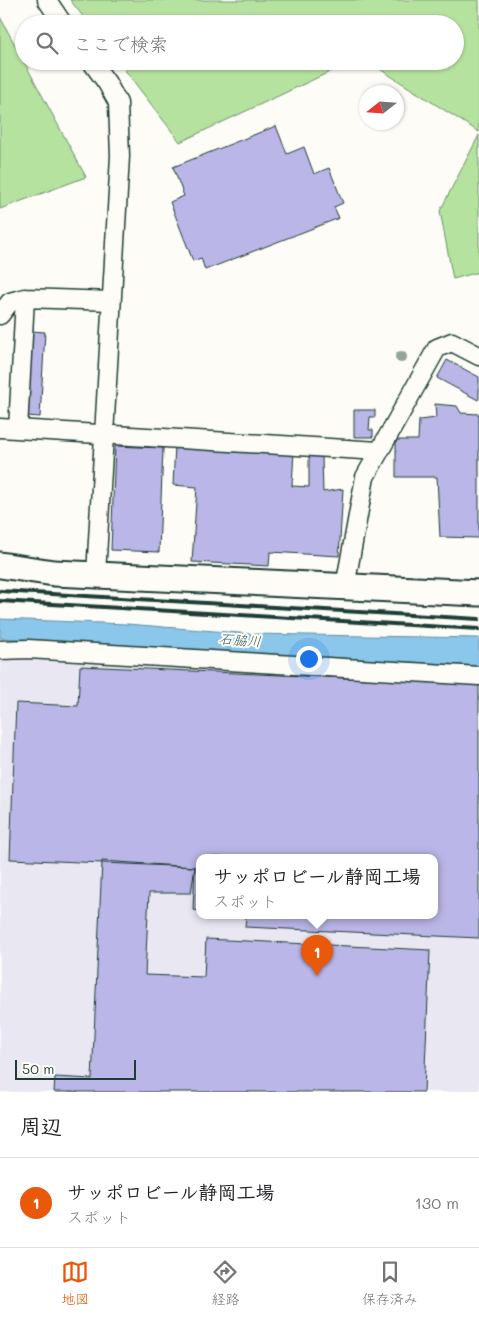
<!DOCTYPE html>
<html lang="ja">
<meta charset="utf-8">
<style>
:root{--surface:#fff;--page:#f6f6f6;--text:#202124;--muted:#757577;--line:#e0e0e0;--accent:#ea580c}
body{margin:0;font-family:Mali,"Klee One",sans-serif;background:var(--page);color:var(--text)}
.compass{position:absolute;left:359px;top:85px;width:45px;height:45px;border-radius:50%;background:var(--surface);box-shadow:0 1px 4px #0004;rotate:253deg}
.scale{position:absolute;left:15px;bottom:12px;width:121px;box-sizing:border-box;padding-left:5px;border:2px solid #1f3d34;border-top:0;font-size:14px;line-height:18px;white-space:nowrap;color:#1f3d34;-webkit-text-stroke:4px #fdfcf7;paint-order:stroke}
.you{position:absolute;left:308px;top:658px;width:18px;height:18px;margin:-12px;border:4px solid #fff;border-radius:50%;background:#1a73e8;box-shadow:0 0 0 8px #1a73e833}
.badge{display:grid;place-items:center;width:32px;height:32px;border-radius:50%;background:var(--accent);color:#fff;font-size:16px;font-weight:700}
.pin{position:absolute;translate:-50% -41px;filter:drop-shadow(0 1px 2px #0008)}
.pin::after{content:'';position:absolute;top:26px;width:18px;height:15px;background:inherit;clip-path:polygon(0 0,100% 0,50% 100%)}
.popup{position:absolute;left:196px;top:854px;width:242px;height:65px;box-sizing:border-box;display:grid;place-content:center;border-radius:10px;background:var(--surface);filter:drop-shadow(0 1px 4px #0005);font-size:16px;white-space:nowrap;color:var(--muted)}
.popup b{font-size:19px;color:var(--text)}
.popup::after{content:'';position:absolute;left:50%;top:100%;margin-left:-10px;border:10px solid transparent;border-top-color:var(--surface)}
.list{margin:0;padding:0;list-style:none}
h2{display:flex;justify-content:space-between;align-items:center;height:65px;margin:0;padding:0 20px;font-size:21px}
h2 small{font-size:16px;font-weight:400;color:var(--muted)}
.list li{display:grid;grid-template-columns:32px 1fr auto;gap:15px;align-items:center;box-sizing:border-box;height:90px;padding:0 20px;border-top:1px solid var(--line)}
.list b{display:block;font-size:19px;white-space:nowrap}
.list p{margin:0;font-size:16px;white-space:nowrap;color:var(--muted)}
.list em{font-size:16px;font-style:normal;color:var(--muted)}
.icon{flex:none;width:28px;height:28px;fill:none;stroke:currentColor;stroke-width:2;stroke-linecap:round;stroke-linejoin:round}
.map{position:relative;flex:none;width:479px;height:1092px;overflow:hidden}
.search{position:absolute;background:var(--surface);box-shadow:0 1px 4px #0004;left:15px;right:15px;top:15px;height:55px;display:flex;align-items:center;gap:12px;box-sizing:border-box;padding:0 18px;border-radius:28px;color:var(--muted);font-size:19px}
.sheet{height:155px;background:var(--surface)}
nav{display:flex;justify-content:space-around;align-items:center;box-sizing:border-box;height:70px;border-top:1px solid var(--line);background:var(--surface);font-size:14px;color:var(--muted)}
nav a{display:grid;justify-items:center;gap:2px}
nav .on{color:var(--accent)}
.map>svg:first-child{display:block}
.built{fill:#e9e7f2;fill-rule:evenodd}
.green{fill:#b6e29f;stroke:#6a906a}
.water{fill:#8bc6eb;stroke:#608fa2}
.building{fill:#bab6e7;stroke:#1f3d34}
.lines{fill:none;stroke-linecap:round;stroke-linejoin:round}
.street-casing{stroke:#1f3d34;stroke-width:21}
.secondary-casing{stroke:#1f3d34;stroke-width:29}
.street{stroke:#fdfcf7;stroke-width:18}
.secondary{stroke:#fdfcf7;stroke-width:25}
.rail{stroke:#1f3d34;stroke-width:4}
.tree{fill:#93a597}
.labels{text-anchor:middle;stroke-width:4;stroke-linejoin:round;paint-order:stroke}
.water-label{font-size:14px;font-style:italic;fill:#3a5f62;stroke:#fdfcf7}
</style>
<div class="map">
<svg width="479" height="1092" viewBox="0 0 479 1092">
<rect width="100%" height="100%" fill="#fdfcf7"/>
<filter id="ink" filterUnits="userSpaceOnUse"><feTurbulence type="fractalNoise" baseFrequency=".02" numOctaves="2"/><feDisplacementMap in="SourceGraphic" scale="10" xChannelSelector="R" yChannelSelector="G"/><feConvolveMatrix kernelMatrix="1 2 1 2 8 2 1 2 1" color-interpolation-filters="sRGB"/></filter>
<g filter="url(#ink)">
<!-- built -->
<path class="built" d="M30,654L479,681V1092H0V656ZM200,857H434V915H200Z"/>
<!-- green -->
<path class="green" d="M70,0H479V132L367,61H455V24H89Z
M0,17L86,177L0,209Z
M118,61H353L180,142Z
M479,135V272L453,279L440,211Z"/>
<!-- water -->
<path class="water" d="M0,619L127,624L252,634L479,638V666L0,638Z"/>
<!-- building -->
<path class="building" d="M276,126L287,154L304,147L314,174L329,168L343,203L334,207L339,218L205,270L201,258L193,261L170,202L184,196L173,167Z
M32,331L45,332L40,417L27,416Z
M447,360L479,377V397L478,400L437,378Z
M435,404L457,406L461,413L479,414V538L440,537L437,477H396V440H418L419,420L436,418Z
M354,410H375V417H370L369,430H373V437H354Z
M175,444L294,451L292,486L309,487V456L322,457L323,492L343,489L339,556L270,552L269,566L192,562L197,487L173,485Z
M115,446L163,448L159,552L111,550Z
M80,666L479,684V938L245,927L246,915H434V857H200V911L193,910L195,867L10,859L16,703L78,706Z
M102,861L195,867L191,893H149L145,975L204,977L206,939L430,950L424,1092H54L55,1077L92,1079Z"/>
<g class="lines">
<!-- street casing -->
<g class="street-casing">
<path id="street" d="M47,0L63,24
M91,61L107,83L118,103L120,156L96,575
M0,315L10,302L25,298L112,301
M0,428L379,451
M18,429L25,298
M345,587L365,477L437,348L452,342L479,356
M0,650L28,649L479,676"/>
</g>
<!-- secondary casing -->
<g class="secondary-casing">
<path id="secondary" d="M0,565L54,573L479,593"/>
</g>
<!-- street -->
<use href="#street" class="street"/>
<!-- secondary -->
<use href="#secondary" class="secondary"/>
<!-- rail -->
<path class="rail" d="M0,591L479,619
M0,601L479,629"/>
</g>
<!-- trees -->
<circle class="tree" cx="401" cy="357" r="6"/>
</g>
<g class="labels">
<!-- water labels -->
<g class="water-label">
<text transform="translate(240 640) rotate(4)" y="5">石脇川</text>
</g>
</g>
</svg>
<svg class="compass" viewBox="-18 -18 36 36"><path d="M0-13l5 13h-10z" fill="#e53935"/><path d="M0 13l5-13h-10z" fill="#757577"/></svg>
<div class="scale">50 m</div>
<div class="you"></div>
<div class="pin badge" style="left:317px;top:976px">1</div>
<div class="popup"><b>サッポロビール静岡工場</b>スポット</div>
<div class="search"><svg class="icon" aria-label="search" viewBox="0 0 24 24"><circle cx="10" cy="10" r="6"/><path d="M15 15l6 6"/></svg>ここで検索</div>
</div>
<section class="sheet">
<h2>周辺<small></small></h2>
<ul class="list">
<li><span class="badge">1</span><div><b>サッポロビール静岡工場</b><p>スポット</p></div><em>130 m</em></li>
</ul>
</section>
<nav>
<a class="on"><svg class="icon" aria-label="map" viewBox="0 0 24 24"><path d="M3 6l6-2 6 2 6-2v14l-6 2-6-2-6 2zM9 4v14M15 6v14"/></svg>地図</a>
<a><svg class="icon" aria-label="directions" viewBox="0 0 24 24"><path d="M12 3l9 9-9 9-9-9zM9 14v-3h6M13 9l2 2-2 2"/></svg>経路</a>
<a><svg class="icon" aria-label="saved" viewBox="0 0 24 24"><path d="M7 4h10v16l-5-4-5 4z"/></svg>保存済み</a>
</nav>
